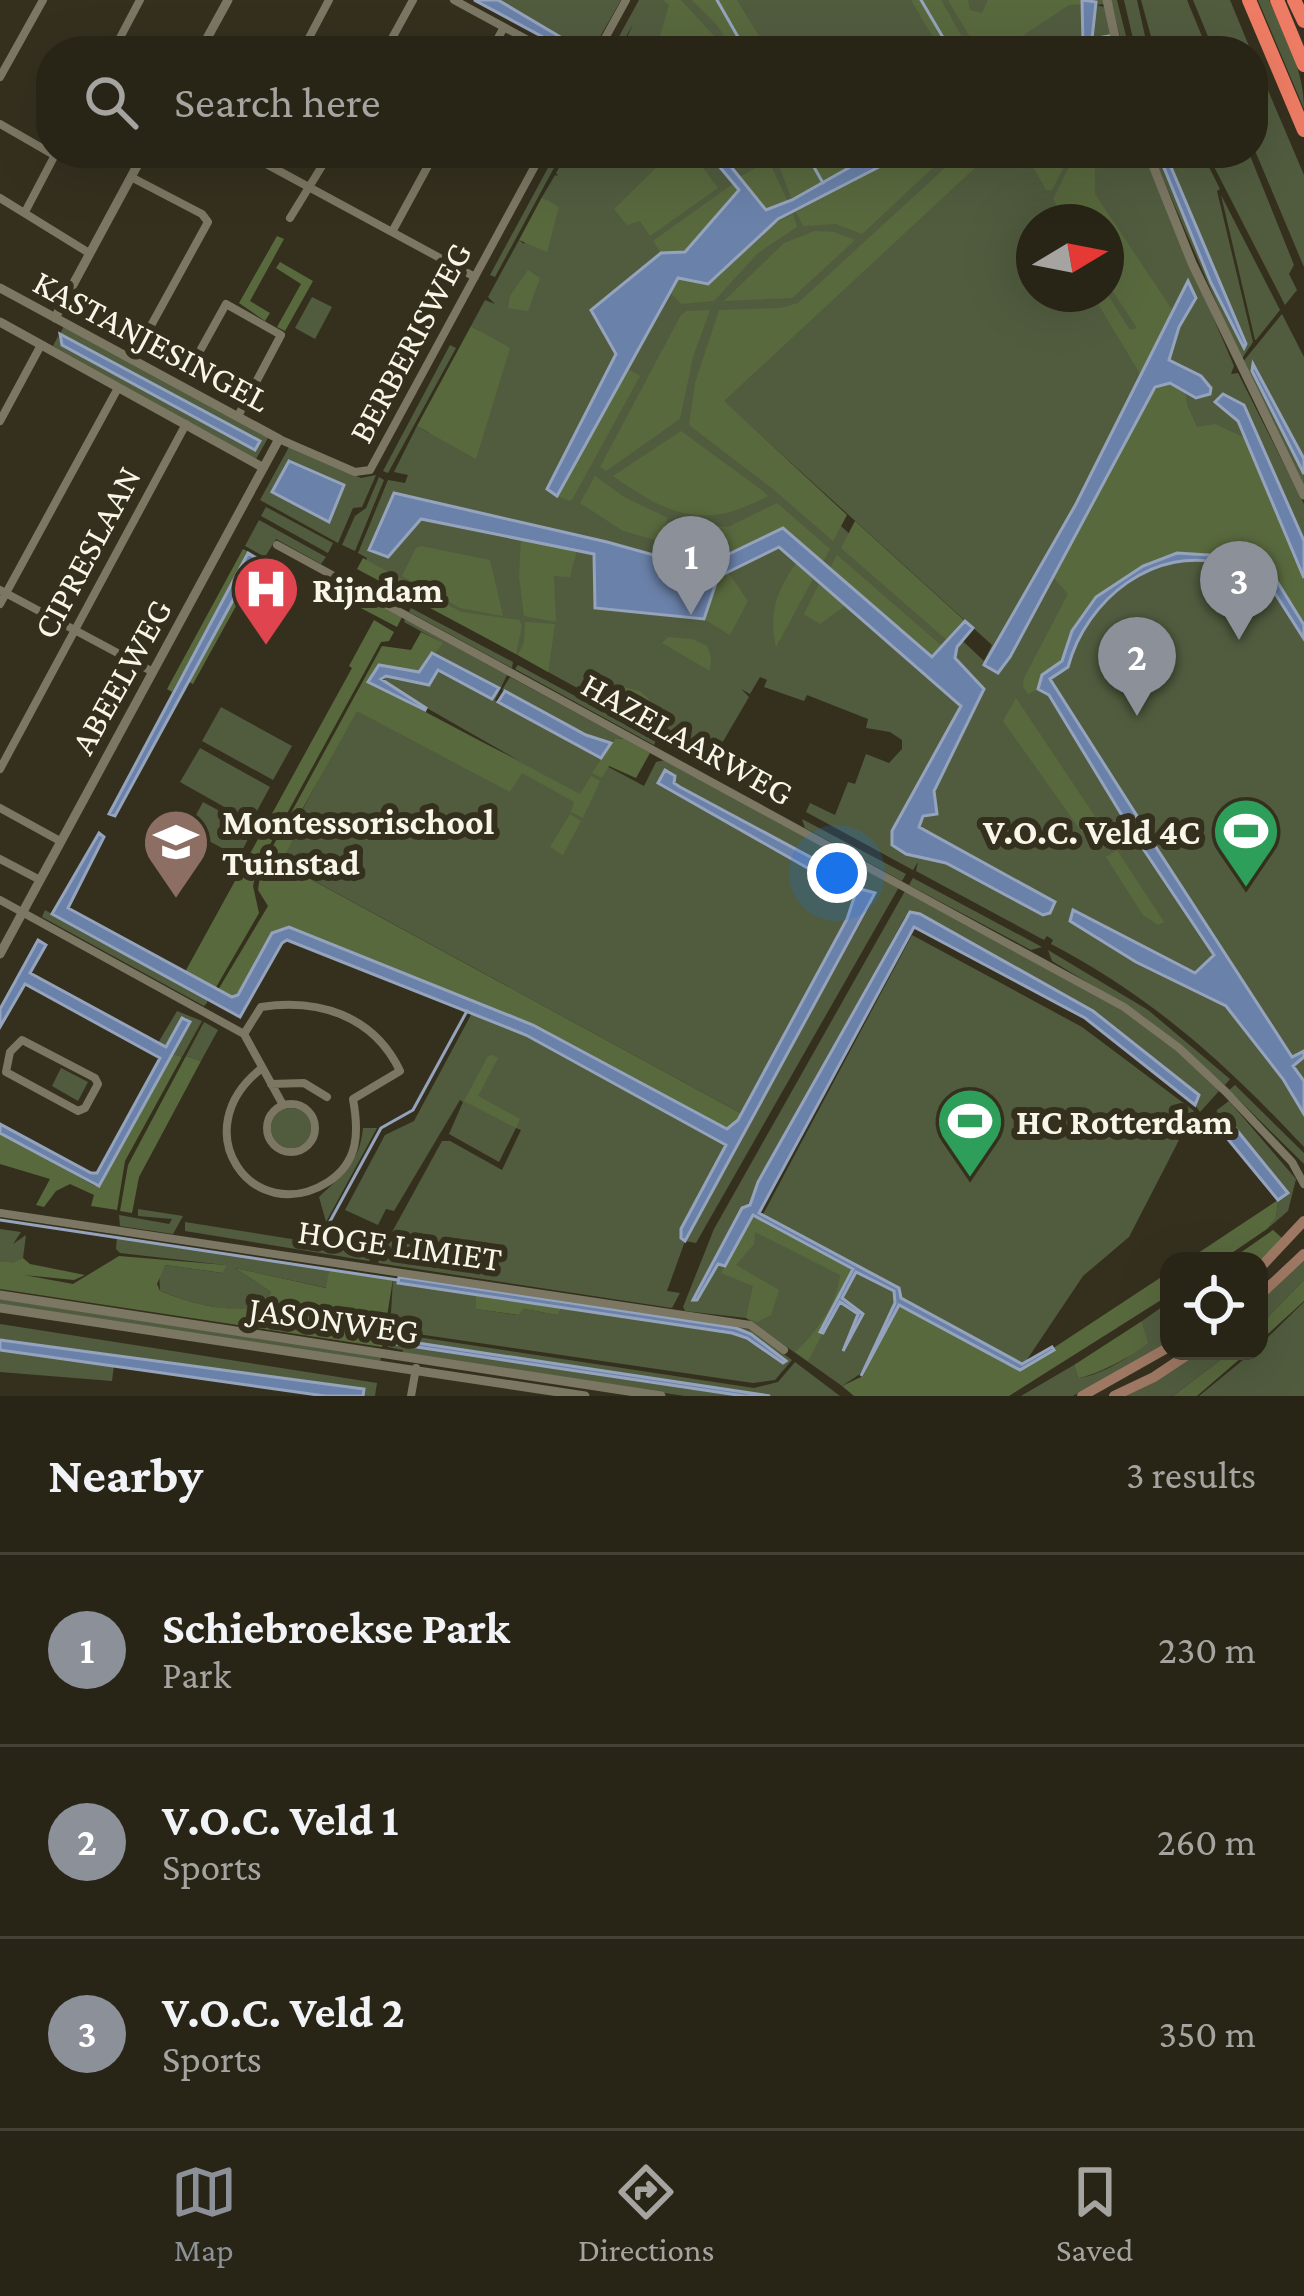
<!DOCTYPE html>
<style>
:root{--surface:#282416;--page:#343023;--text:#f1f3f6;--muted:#a5a4a1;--line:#444135;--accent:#8c9099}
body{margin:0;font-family:"Crimson Pro",serif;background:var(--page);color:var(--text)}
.controls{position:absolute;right:36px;bottom:36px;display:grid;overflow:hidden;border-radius:24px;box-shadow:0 12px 48px #0002}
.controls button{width:108px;height:108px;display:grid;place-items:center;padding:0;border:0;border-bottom:3px solid var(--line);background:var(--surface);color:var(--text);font:60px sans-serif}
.compass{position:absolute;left:1016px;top:204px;width:108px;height:108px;border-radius:50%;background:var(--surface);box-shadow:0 12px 48px #0002;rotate:80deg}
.you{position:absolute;left:837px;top:873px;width:42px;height:42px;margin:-30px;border:9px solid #fff;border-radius:50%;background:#1a73e8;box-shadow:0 0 0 18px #1a73e833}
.badge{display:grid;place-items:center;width:78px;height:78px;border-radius:50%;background:var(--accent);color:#fff;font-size:39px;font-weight:700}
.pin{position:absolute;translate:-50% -99px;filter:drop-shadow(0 3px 6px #0008)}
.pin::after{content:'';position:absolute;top:63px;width:42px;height:36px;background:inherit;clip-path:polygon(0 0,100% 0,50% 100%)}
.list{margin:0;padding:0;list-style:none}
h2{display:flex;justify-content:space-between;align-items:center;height:156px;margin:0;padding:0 48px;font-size:51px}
h2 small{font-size:39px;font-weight:400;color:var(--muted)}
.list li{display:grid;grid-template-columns:78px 1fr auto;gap:36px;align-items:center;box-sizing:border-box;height:192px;padding:0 48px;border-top:3px solid var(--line)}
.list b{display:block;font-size:45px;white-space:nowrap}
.list p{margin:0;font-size:39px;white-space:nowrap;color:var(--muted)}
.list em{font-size:39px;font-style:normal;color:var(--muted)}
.icon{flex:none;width:66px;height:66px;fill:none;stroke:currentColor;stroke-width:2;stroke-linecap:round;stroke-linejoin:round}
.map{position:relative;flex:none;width:1304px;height:1396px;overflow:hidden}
.search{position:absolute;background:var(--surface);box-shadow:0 12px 48px #0002;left:36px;right:36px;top:36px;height:132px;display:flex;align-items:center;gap:30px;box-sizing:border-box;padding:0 42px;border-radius:48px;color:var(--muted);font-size:45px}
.sheet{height:732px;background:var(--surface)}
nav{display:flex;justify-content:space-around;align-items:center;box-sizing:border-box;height:168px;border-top:3px solid var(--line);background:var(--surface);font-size:33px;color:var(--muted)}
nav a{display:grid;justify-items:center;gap:6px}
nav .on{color:var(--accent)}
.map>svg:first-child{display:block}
.green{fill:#515c3f;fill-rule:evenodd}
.forest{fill:#59693e}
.water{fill:#6a81a9;stroke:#95a4bc;stroke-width:3}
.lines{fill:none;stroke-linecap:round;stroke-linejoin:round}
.stream{stroke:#95a4bc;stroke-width:3}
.minor{stroke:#7c7763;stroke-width:8}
.tertiary{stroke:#7c7763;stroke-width:9}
.secondary{stroke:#9e7863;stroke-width:10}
.motorway{stroke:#ee7c64;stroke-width:14}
.labels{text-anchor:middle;stroke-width:12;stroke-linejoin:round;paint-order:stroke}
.street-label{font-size:36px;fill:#f8f5e9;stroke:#35301e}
.poi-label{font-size:36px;font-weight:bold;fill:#f8f5e9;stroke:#35301e;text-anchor:start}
</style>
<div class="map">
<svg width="1304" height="1396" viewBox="0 0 1304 1396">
<rect width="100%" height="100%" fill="#35301e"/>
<!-- green -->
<path class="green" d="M484,0H621L592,51H580Z
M639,0H1103L1104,4L1096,5L1104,7L1114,51H621L633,24L618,51H611Z
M1111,0H1117L1128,44L1134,43L1124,0H1137L1145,36L1141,46L1131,51L1123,49Z
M1141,0H1187L1208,51H1155Z
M1193,0H1230L1251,51H1214Z
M1258,0H1269C1285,36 1304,70 1304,109Z
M1253,55L1304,175V267L1253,146Z
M556,153H562L495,277L490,275Z
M567,153H1143L1234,366L1231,374L1238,373L1304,504V1147C1225,1063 1154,998 1051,944L1053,940L1047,936L1044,940L916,871L918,862L913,870L806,812L810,803L835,815L848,782L855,784L866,754L889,763L902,749V740L890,732L866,728L868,719L807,695L804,701L764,687L767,680L760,677L750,694L741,689L749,697L711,762L362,569L367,558L358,553L388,480L405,483L408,475L394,472L417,426L429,433L480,331L471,326L485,300L495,304L488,297L519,240L524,244L546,200L542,197L555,175L558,176L556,173ZM1034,222H1106V294H1034ZM840,291L723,401L992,645L984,661L714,406Z
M1152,153H1158L1211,283L1243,348L1246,344L1165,153H1202L1220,189L1217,191L1253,342L1241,360Z
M1207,153H1249L1294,265L1289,274L1297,290L1285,305Z
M1221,195L1280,310L1256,340H1255Z
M312,297L332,307L315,339L295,328Z
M1282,314L1304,357V487L1242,363Z
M64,326L260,431L268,438L256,459L53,346L58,336L62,345L254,450L259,440L60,334Z
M450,345L456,348L388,473L383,471Z
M289,447L361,478L376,475L362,507L353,508L338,543L260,500Z
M379,477L384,480L355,551L342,545L355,516L366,508Z
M266,507L333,543L328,553L261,516Z
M259,520L326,557L321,564L276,539L265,557L245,546Z
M411,608L513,662L512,668L409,612Z
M405,619L507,675L495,700L604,757L601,763L644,786L656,762L665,760L899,887L696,1243L685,1241L667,1291L680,1293L672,1308L378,1263L388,1241L415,1245L416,1240L391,1234L442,1141H450L502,1170L521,1130L516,1128L499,1162L449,1134L463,1102L460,1100L394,1211L386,1209L378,1225L345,1210L385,1135L414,1121L472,1013L526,1035L727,1145L685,1240L871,904L846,880L680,787L664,771L659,782L855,895L847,919L742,1114L276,860L368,686L518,760L383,683L386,676L428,685L437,670L492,698L498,688L432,653L442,643L404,622Z
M518,665L656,740L654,745L515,669Z
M510,677L625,739L615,738L611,743L586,735L502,690Z
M221,707L292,746L273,780L202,741Z
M200,748L270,787L251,822L180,782Z
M723,758L782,790L776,796L721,768Z
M203,802L253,829L239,857L188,830Z
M802,819L906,874L902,881L805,828Z
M913,878L1042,947L1031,950L909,885Z
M905,891C994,939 1160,1012 1219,1091L1200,1112L1195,1105L1199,1095L1093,1011L921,914L905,917L758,1182L750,1205L742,1209L715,1256L697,1300L719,1263L724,1266L761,1218L912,935L1082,1027L1194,1111L1129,1237L1083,1276L1022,1367L898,1300L895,1294V1303L860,1374L842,1386L746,1318L685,1311L683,1307L714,1229Z
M45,910L207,999V1003L204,1006L42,917Z
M1048,950L1148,1010L1230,1079L1225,1085L1143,1016L1052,961Z
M177,1011L202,1021L182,1057L173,1054L190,1022L185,1017L167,1046L158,1043Z
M204,1022L218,1030L201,1061L186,1056Z
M61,1068L88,1082L78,1101L52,1086Z
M1235,1085L1304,1153V1164L1229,1090Z
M1229,1101L1296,1179L1288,1211L1267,1229L1276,1218L1278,1200L1288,1192L1227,1118L1216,1116L1217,1110Z
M271 1128a20 20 0 1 1 40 0a20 20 0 1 1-40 0Z
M363,1128H377L326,1222L319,1197C340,1177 360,1163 363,1128Z
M138,1209L183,1216L173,1234L120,1226L119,1215L169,1224L172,1219L138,1216Z
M185,1222L373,1252L369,1261L185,1231Z
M0,1229L21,1232L13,1244L26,1235L23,1258L13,1264L0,1261Z
M117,1237L329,1269L327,1288L235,1268L271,1292L262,1308C228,1313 192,1304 160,1291L159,1272L165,1265L222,1273L225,1265L120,1253L116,1249Z
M1304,1261V1280L1259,1326V1302Z
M393,1279L476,1291L477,1309L517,1315L524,1309L558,1315L563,1304L731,1325L750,1330L792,1360L775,1380L753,1383L390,1330Z
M0,1299L381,1357L380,1362L0,1304Z
M1169,1302V1344L1073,1396H1021L1074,1365L1078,1378C1100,1376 1130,1357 1147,1343L1142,1321Z
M1304,1302V1396H1199L1254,1351H1259V1346Z
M0,1324L377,1383L375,1396H363V1389L0,1340Z
M391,1333L754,1388L778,1382L795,1362L840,1396H685L402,1354L403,1350L388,1347Z
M0,1350L114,1365L112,1381L0,1372Z
M1198,1351H1232L1173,1396H1124Z"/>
<!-- forest -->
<path class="forest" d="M663,0H681L717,39L711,51H670L658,43L669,5Z
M692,0H737L768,51H733L717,25Z
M911,0H941L970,51H941Z
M948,0H968L970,10L982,13L988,0H1082L1083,4L1069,5L1000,51H978Z
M671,153H692L718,188L650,236L640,221L627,225L614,209Z
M774,153H824L832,166L850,156L855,164L792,200Z
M906,153H949L862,234L836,224L803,226L796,212Z
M961,153H991L724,401L847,515L833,541L774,490L689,425L695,383L719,310L780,308L798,303Z
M1025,153H1071L1052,190H1046Z
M1076,153H1127L1095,166V194L1173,311L1143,368L1142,377L1092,294L1106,292L1130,330L1137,328L1106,281V222H1067L1053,199Z
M769,161L788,202L766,210L739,177Z
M734,183L739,189L685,252L661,253L653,241Z
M542,197L559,207L547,252L519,240Z
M793,214L797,227L758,253L714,301L681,304L670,292L678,278L708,284L767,227Z
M815,231L834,232L855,240L792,298L724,301L784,243Z
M277,236L284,239L250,301L270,313L265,321L239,303Z
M280,262L313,281L285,331L277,327L301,284L276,268Z
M528,270L540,278L528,311L508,308L510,296Z
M710,310L693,357L680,419L606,471L600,467L681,315L687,311Z
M471,326L510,348L476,459L417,426Z
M628,369L640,376L573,498L570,501L557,496Z
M1170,382L1185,390L1187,405L1197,427L1215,424L1245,438L1304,576V625L1255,546L1226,556L1171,554L1151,561L1096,597L1072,631L1063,661L1042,675L1038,689L1028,694L1023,687L1024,678L1068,594L1054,578L1155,387Z
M681,431L763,491L768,496C705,530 671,517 613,476Z
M595,476L624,497L668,518L659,541L623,531L580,503Z
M777,503L830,549L823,562L783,528L700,568L693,566L694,557L665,546L675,521L728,527Z
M855,521L965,621L948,641L841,548Z
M521,539L577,550L570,577L554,576L556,622L524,616L519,576Z
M421,546L490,560L503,616L460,608L402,576L416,548Z
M243,549L262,559L193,684L189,682L255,559L248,554L172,692L167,689Z
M837,555L943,647L935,657L830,568Z
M363,558L461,612L519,620L522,626L516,654L357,569Z
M797,562L813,579L776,647C768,613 777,590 797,562Z
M728,572L748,601L730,635L704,619L716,580Z
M819,584L845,606L820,624L804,614Z
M344,587L402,617L397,627L336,595Z
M374,620L394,632L389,641L381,642L257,868L253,886L259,913L215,989L185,972L352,668L349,666Z
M525,622L555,624L548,672L518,655L524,642Z
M421,632L443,643L419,673L379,665L369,682L580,794L591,776L600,781L583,818L571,812L574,802L522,773L510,792L357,711L303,808L298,829L281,863L742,1114L733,1127L727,1129L533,1025L272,934L238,996L232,997L218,990L268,906L258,890L261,868L382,646L411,650Z
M668,637L692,639L707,646L711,657L710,671L662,643Z
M614,685L640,691L670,719L665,721L614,691Z
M1016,698L1102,827L1086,838L1003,721Z
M615,738L625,739L650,753L636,778L609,766L602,778L592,773Z
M570,814L581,821L563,855L550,847Z
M1117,850L1164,922L1158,925L1143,915L1106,857Z
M173,1054L182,1057L125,1161L117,1210L91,1206L94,1195L70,1184L56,1191L44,1207L36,1205L50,1179L0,1164V1133L95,1186L101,1185Z
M493,1055L498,1058L478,1096L520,1119L516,1128L464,1101L488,1056Z
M186,1056L201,1061L139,1177L132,1213L120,1211L128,1165Z
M1278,1200L1276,1218L1267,1229L1220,1261H1186Z
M753,1215L854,1269L820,1331L823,1333L808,1361L795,1352C815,1335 838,1302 840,1275L755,1232L754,1244L736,1265L779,1290L771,1315L757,1322L746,1318L753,1286L721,1273Z
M1273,1230L1283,1239L1259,1264V1261L1230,1260Z
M119,1256L226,1265L223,1273L165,1265L157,1284L160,1291C192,1304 228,1313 262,1307L271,1292L235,1268L326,1288L329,1269L393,1279L382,1347L0,1289V1261L13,1263L23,1258L30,1264L85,1275L74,1280L24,1275L73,1284Z
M1169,1272V1295L1009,1396H854L842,1386L863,1376L897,1305L1020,1370Z
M1304,1280V1301L1259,1342V1326Z
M476,1291L563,1304L558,1315L524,1309L518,1315L476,1309Z
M1142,1321L1148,1343C1135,1355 1095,1376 1078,1378L1074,1365Z
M1232,1351H1249L1197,1396H1173Z"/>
<!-- water -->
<path class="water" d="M474,0H498L584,51H569Z
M1082,0L1096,2L1092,39L1109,36L1113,50L1077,51L1083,45Z
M708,153H720L766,210L792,200L875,153H906L778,219L708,284L678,278L557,496L547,489L616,354L591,310L661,253L685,252L739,190Z
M1158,153H1165L1246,344L1244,348L1211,283Z
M1188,281L1196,298L1179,327L1169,360L1201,376L1211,388L1210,394L1196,398L1170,383L1155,387L1010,657L998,673L984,665L986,661L1076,504Z
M60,334L260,441L255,450L62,345Z
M1253,364L1304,459V474L1252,371Z
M1223,394L1244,405L1304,541V578L1238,421L1215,402Z
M289,461L344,485L329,522L272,492Z
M394,493L607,542L700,568L783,528L932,657L965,621L973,628L957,647L955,658L984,689L934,791L937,814L923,816L919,827L1055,902L1050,913L1043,915L946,863L906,854L892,845V831L961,706L779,547L718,577L704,619L595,608L594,554L421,519L388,557L369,550Z
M1246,544L1255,546L1304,625V639L1248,551L1227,565C1155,543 1086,600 1068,667L1050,679L1137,816L1126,822L1049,695L1038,689L1042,675L1062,661L1072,631L1096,597L1143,566L1177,553L1225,556Z
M248,553L256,558L115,816L109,814Z
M432,653L499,688L492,699L438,670L429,685L386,676L381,679L426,708L425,710L368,682L379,665L419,672Z
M505,691L586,735L611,743L601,758L498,702Z
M665,770L675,776L674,783L680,787L840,873L857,888L875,893L685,1241L681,1238V1229L726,1145L526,1035L287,940L282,943L240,1017L52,914L99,833L104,837L68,908L232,997L238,995L272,933L289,927L533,1025L727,1129L738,1120L847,919L855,895L658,783Z
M1143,835L1150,838L1292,1057L1304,1051V1057L1293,1066L1304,1081V1114L1283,1079L1226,1006L1136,962L1070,921L1073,910L1195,973L1214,955L1136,838Z
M910,912L920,914L1093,1011L1199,1095L1195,1105L1085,1018L914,927L759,1213L899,1288L901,1298L1022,1364L1052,1347L1054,1350L1020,1370L899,1305L861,1376L895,1303L894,1291L856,1272L842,1298L863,1314L843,1351L858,1314L840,1302L823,1333L820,1332L853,1269L753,1215L725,1266L718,1264L697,1300H693L742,1208L750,1205L758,1182Z
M38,940L46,945L30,973L166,1047L182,1018L190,1022L99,1186L0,1133V1124L91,1173H97L160,1058L25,984L0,1027V1009Z
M1216,1116L1227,1118L1288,1193L1278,1200L1213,1121Z
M399,1277L736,1328L751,1334L786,1361L783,1363L747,1338L732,1333L398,1283Z
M391,1339L770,1396H744L390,1343Z
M0,1340L364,1389L363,1396H325L0,1350Z"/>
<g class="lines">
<!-- stream -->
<path class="stream" d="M717,0L746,51
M921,0L951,51
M806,153L823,183
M0,1220L398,1280
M316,1237L328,1225L381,1128L413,1110L467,1011"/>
<!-- minor -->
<path class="minor" d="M454,0L548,51
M113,51L140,0
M302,51L329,0
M385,51L413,0
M491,51L504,27
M598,51L626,0
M0,77L43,0
M0,124L54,155
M246,153L475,277
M131,177L202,214L208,222L132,360
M0,198L89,253
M25,212L56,153
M290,218L330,153
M392,232L435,153
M201,349L226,304L281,335L238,416
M0,421L41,345
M279,439L355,472L370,470L542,153
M277,545L1124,1007L1179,1048L1226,1092L1292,1162L1304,1184
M0,590L153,672
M0,604L118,388
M0,769L186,424
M0,808L60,841
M0,859L40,880
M0,900L244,1034L283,1105
M244,1034L261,1007C319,998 374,1016 400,1071L353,1099C359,1132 359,1162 328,1182C253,1229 182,1130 262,1068
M22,1040L95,1078L98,1084L85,1108L78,1111L6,1072L10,1052Z
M271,1084L304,1083L327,1097
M267 1128a24 24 0 1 1 48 0a24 24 0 1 1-48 0Z
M0,1213L750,1325L784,1350
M411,1396L416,1368"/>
<!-- tertiary -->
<path class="tertiary" d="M1107,0L1118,51
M200,51L228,0
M1148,153L1192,263L1304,495
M0,288L279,439L0,954
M55,318L144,153
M0,322L262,467
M0,1295L661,1396
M0,1308L585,1396"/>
<!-- secondary -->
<path class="secondary" d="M1259,1269L1304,1221
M1259,1296L1304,1254
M1082,1396L1169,1347
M1114,1396L1154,1377L1193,1351"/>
<!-- motorway -->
<path class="motorway" d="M1249,0L1304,130
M1277,0L1304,65
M1294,0L1304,21"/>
</g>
<!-- icons -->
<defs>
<g id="hospital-pin" transform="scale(3.45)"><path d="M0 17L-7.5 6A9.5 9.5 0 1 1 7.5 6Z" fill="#e0444e" stroke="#35301e"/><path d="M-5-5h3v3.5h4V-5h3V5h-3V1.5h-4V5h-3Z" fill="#fff"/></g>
<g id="stadium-pin" transform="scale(3.45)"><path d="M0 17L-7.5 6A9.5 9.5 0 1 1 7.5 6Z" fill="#2e9e5b" stroke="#35301e"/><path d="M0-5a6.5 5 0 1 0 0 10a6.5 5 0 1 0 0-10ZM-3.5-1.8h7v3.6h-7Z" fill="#fff"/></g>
<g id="school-pin" transform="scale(3.45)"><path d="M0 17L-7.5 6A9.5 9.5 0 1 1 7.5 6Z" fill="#8d6e63" stroke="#35301e"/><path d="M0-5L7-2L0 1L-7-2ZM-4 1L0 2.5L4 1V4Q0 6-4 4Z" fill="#fff"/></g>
</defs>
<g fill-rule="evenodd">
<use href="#hospital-pin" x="266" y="589"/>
<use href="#stadium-pin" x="1246" y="831"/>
<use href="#school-pin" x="176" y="842"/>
<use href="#stadium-pin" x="970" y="1121"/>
</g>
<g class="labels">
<!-- street labels -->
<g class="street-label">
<text transform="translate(152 340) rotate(28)" y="13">KASTANJESINGEL</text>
<text transform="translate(409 342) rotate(-62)" y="13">BERBERISWEG</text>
<text transform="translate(86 552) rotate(-62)" y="13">CIPRESLAAN</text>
<text transform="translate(120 676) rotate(-61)" y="13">ABEELWEG</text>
<text transform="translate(688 738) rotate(29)" y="13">HAZELAARWEG</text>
<text transform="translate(400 1244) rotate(8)" y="13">HOGE LIMIET</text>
<text transform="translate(334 1319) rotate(8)" y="13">JASONWEG</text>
</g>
<!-- poi labels -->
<g class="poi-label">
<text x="312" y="602">Rijndam</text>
<text x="222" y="834">Montessorischool<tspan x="222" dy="41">Tuinstad</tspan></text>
<text x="1200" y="844" text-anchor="end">V.O.C. Veld 4C</text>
<text x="1016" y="1134">HC Rotterdam</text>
</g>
</g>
</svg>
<div class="controls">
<button><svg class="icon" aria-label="locate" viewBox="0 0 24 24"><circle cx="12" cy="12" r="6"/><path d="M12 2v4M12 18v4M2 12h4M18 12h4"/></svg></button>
</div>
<svg class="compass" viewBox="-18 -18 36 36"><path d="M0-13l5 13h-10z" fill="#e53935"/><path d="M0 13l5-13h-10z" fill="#a5a4a1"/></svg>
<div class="you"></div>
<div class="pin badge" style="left:691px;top:615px">1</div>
<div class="pin badge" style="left:1137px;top:716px">2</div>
<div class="pin badge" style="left:1239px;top:640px">3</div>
<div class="search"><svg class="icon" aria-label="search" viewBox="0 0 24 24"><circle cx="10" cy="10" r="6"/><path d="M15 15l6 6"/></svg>Search here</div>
</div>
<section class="sheet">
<h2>Nearby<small>3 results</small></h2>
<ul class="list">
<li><span class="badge">1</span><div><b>Schiebroekse Park</b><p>Park</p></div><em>230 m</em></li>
<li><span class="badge">2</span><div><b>V.O.C. Veld 1</b><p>Sports</p></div><em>260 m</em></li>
<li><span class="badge">3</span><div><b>V.O.C. Veld 2</b><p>Sports</p></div><em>350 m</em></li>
</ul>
</section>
<nav>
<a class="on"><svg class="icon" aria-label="map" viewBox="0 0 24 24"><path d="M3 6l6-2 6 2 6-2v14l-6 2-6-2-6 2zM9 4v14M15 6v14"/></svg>Map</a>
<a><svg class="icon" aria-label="directions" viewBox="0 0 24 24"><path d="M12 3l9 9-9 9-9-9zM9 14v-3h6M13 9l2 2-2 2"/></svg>Directions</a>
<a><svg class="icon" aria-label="saved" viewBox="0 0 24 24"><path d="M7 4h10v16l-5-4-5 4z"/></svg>Saved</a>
</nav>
